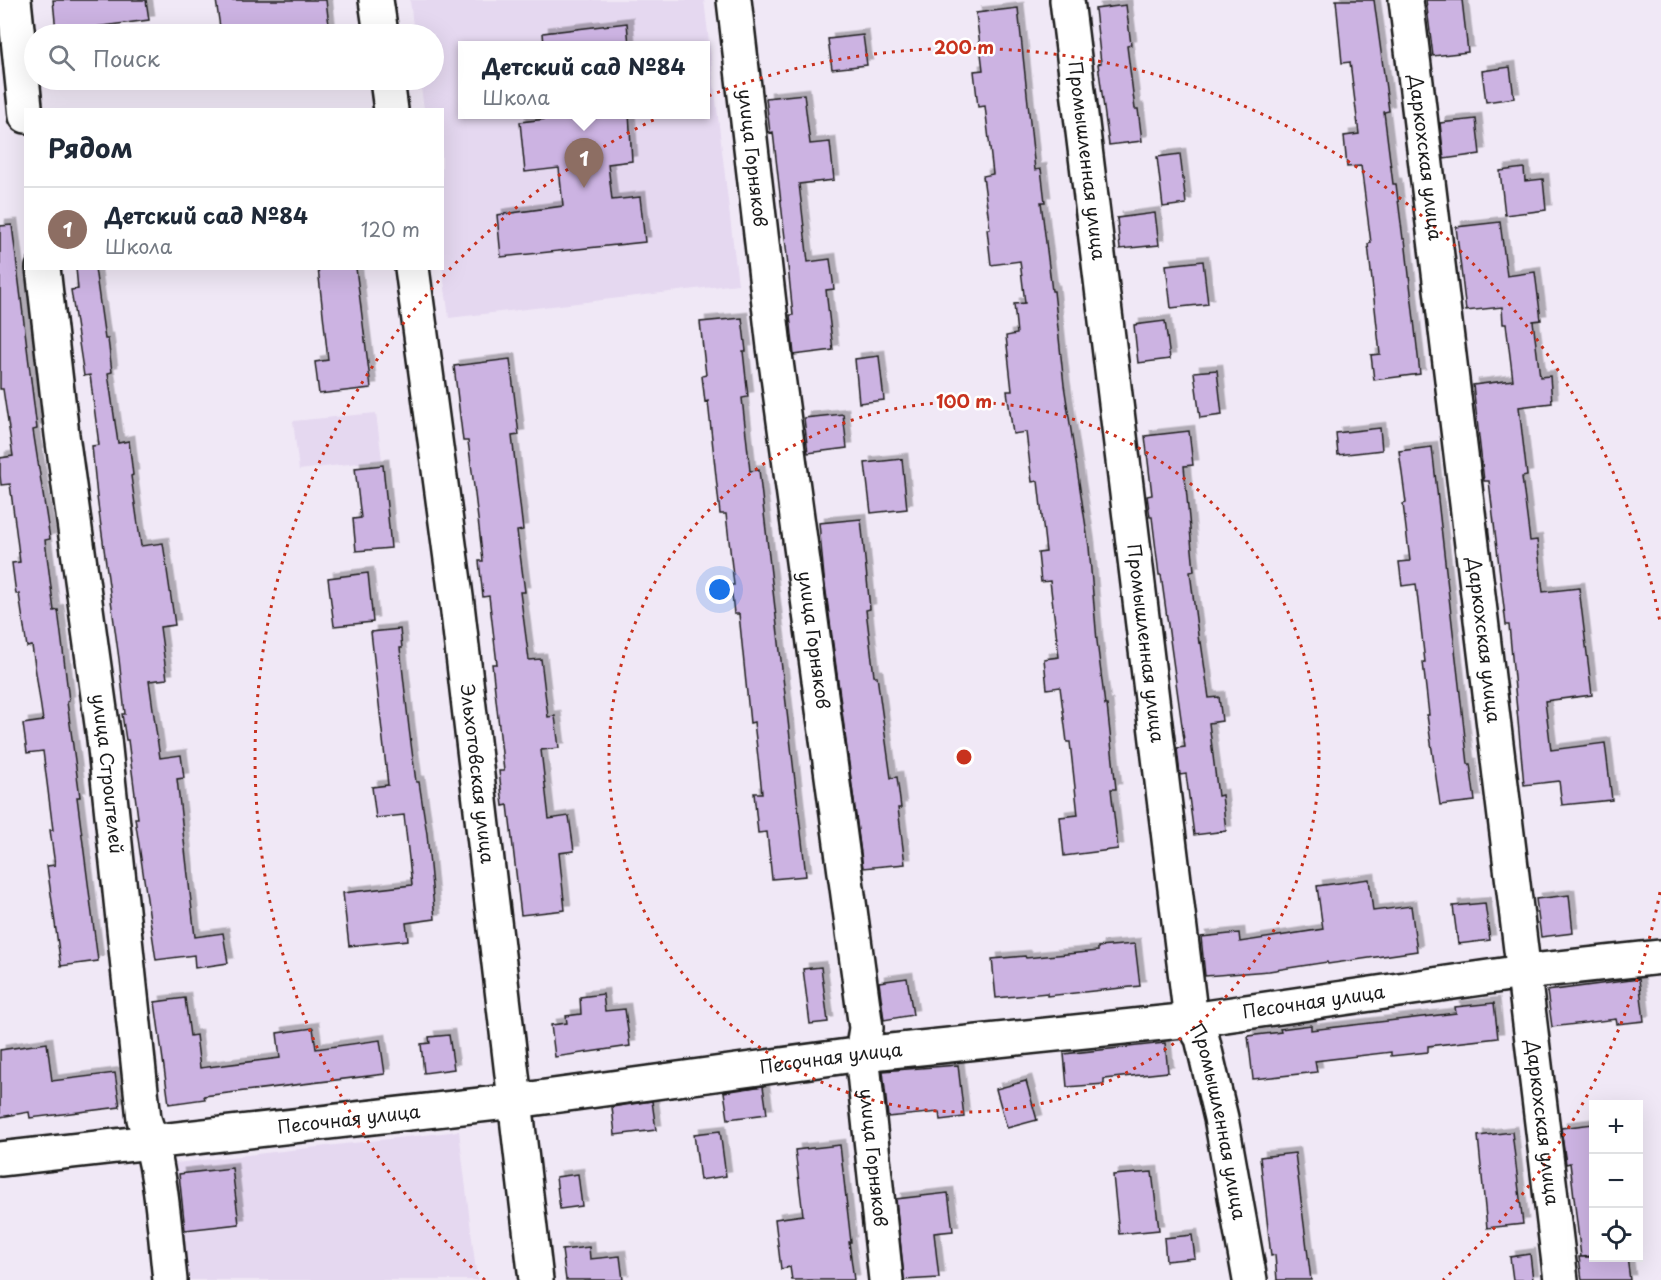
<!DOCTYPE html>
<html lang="ru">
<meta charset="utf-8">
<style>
:root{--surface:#fff;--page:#f2f2f3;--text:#1f2937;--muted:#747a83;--line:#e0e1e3;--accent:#c8321e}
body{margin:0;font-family:"Playpen Sans",sans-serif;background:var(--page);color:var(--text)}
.controls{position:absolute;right:18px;bottom:18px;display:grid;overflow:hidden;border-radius:0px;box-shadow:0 6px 24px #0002}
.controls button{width:54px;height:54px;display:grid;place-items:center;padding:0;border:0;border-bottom:2px solid var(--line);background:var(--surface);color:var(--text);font:30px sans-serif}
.you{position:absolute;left:720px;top:590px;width:21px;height:21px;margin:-15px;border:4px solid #fff;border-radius:50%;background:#1a73e8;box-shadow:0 0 0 9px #1a73e833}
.badge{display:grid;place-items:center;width:39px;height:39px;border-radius:50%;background:var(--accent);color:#fff;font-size:20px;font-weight:700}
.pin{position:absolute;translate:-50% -50px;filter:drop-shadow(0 2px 3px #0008)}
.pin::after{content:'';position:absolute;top:32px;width:21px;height:18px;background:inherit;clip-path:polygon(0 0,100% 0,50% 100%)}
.popup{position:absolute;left:458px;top:41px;width:252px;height:78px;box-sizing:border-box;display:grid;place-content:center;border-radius:0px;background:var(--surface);filter:drop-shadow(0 2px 4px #0005);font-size:20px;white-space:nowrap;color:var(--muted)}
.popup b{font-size:22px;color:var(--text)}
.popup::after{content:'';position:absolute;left:50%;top:100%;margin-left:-12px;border:12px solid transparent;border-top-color:var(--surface)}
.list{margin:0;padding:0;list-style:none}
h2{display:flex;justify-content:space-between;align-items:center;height:78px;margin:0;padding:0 24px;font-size:26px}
h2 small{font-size:20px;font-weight:400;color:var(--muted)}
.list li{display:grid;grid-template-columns:39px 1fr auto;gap:18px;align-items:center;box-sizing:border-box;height:84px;padding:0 24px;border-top:2px solid var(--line)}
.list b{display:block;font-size:22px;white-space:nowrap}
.list p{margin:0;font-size:20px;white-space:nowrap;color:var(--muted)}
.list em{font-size:20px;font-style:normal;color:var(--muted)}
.icon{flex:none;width:33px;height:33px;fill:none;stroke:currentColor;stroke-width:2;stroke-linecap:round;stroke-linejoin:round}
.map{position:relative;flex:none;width:1661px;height:1280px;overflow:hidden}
.search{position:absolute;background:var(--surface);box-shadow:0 6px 24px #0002;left:24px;top:24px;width:420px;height:66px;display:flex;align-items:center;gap:15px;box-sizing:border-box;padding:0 21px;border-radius:33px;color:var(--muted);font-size:22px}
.panel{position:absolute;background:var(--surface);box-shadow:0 6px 24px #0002;left:24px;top:108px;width:420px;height:162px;border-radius:0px}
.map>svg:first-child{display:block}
.built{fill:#e5d8f0;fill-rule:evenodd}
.building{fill:#ccb3e2;stroke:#1c1c1c;stroke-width:1.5;filter:url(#shadow)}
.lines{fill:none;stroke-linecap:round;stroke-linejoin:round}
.minor-casing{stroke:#1c1c1c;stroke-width:38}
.minor{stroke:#fff;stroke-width:33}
.ring{fill:none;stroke:#c8321e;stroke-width:3;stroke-dasharray:3 6}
.labels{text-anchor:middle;stroke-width:5;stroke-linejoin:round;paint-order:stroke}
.street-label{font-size:18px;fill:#1c1c1c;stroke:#fff}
.centre{fill:#c8321e;stroke:#fff;stroke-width:3}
.ring-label{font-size:18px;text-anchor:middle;font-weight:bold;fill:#c8321e;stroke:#fff;stroke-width:5;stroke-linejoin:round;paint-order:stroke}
</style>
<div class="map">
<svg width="1661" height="1280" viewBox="0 0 1661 1280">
<defs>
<filter id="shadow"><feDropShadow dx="5.5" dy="-5.5" stdDeviation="0" flood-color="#0004"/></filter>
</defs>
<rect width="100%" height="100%" fill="#f0e8f6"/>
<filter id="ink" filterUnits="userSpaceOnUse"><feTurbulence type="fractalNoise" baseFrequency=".0167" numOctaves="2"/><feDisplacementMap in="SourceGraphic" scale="12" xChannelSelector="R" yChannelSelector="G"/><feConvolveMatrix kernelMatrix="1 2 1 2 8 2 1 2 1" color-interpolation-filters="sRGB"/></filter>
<g filter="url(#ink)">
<!-- built -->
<path class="built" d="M410,0H704L738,284L449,318L442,266V110L424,109L420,80H434V34H414ZM462,45H706V114H462Z
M376,413L382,460L299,470L293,421Z
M459,1131L477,1280H181L167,1164Z"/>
<!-- building -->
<path class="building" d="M53,0H146L149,20L56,32Z
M216,0H326L330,34H290L289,26L221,34Z
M1336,0H1374L1389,111L1384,112L1393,184H1396L1403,239H1405L1420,374L1374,380L1371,355L1380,354L1368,244L1371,243L1361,166L1347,167L1344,136L1359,134L1350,62L1342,63Z
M1426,0H1462L1468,52L1433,56Z
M1126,5L1131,45L1127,46L1135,109H1138L1142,141L1109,145L1098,64L1101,63L1095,9Z
M1018,8L1035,170L1041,169L1045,202H1041L1052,291H1054L1064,385L1089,547L1097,641L1105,705H1107L1116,789H1111L1118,849L1064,856L1060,817L1078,815L1070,742H1067L1060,687L1047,689L1044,659L1059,657L1050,581L1041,582L1038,553L1046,552L1038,481L1032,482L1026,432L1013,434L1007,391H1012L1006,336L1017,334L1014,304L1025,303L1020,261L991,265L987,229H990L983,176L993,174L985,106L978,107L974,71L983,70L976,13Z
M627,23L629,45H544L543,33Z
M863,35L867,65L832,69L828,39Z
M1510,67L1514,98L1486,102L1482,71Z
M804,94L810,144L830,142L834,180L799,184L808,262L830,259L834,289L826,290L833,350L794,355L790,315H793L786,247L773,132L770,133L766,98Z
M555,114H629L632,161L608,164L612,200L640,197L645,242L501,257L497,215L563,206L559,168L525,172L520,122L555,118Z
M1476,119L1480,154L1444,159L1440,123Z
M1180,154L1186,204L1163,207L1157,157Z
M1524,168L1525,181L1543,179L1546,210L1505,215L1500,171Z
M1155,213L1159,245L1120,249L1117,218Z
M1500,222L1507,276L1535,272L1541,320L1533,321L1540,377L1550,376L1552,403L1519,407L1527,476L1522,477L1530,541L1537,540L1543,592L1579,588L1592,695L1545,701L1551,750L1605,743L1612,800L1562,805L1559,781L1524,785L1509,625H1506L1489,481H1484L1473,385L1513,380L1506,324H1503L1502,307L1466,311L1456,227Z
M12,225L37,429L33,430L50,539L45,540L54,611L58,610L62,642L69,701L67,702L80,797H77L98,961L61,966L47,866L55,865L50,830H53L43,751L27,753L23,724L43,721L32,646L27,647L19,594H16L12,563L20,562L10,484L1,485L0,475V458L13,456L3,389H0V226Z
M1203,261L1208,304L1171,308L1166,265Z
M76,268H95L105,339H108L112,372L108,373L118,443L129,441L133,475L131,476L141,546L163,543L175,625L160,627L167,679L149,681L160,758L181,755L184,778L177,779L195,937L223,933L228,963L195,968L194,955L156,960L135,818H138L128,740H126L122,714H125L119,659L97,497L92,446L99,445L90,375L84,376L71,290L78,289Z
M318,268H356L371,388L319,394L315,362L328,360Z
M742,318L746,351H743L748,397L742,398L750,471L759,470L806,876L772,879L767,832L758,833L754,793H762L754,722L750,723L739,614H734L731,585H734L726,514H720L708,401L705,402L702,376L706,375L700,322Z
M1165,321L1170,359L1138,363L1134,325Z
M879,356L884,400L859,403L855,359Z
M510,359L519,435L512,436L523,530L517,531L525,592H520L529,660L541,659L548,717L555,716L559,748L541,750L549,819L569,816L574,851L559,853L565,910L521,915L508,805L503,806L499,771H504L492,664H497L489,596L483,597L479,561H483L475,494L468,441H463L454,366Z
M1217,370L1222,415L1200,418L1194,372Z
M843,414L847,448L808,453L804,418Z
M1380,428L1382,450L1338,455L1336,433Z
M1189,431L1193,465L1184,466L1194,571L1190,572L1199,643L1201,642L1209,698L1219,697L1222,721L1209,723L1218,796L1222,795L1226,831L1194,835L1186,774L1180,775L1177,748L1185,747L1161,575H1159L1152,517H1150L1147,496L1152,495L1145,436Z
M1432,447L1468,764H1470L1475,801L1440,805L1427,715H1429L1423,662H1425L1416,584L1402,586L1399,562L1410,561L1403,504L1406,503L1399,451Z
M902,459L907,509L871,513L865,463Z
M383,465L391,548L356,551L353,519L361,518L355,468Z
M861,519L870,609L866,610L874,676H877L891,778L897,777L901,808H898L905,864L863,868L824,577L819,523Z
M368,573L373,622L334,626L328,578Z
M400,629L402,648H400L409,728L416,782H419L427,834L435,919L406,923L408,940L349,946L343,893L412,885L404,815L376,818L372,787L388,785L371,632Z
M1369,879L1373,911L1411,906L1417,951L1328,964L1327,962L1269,971L1205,976L1201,937L1239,933L1240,942L1323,929L1317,886Z
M1569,895L1573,933L1541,937L1536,899Z
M1485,903L1490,940L1458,944L1453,906Z
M1135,944L1140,986L1047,996V993L996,998L992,959L1025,956L1026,958L1098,951V947Z
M821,967L828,1022L810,1024L803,969Z
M907,978L913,1015L884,1020L879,982Z
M1639,979L1644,1021L1617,1024L1616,1019L1552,1027L1547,991Z
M603,994L605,1011L625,1009L630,1046L555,1057L551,1025L567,1023L566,1016L581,1014L580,997Z
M185,998L190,1036L196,1035L200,1068L280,1058L277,1033L313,1028L316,1049L380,1040L385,1074L204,1096L205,1099L169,1104L155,1002Z
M1494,1003L1498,1038L1428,1046V1052L1391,1056V1052L1315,1061L1317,1072L1253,1079L1248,1036L1281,1032L1280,1029L1311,1025V1030L1456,1013L1455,1007Z
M449,1035L454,1069L424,1073L421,1044L430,1043L429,1037Z
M47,1043L52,1081L115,1073L120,1107L30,1118L29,1112L0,1117V1050Z
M1165,1043L1168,1072L1104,1079V1084L1067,1087L1064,1054Z
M958,1065L964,1117L940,1120L939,1112L888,1117L883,1071Z
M1026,1081L1037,1120L1007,1128L996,1089Z
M763,1086L767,1114L728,1119L724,1092Z
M652,1101L656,1130L615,1135L612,1107Z
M1593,1124V1256L1581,1257L1570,1163L1566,1164L1561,1128Z
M720,1131L726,1176L700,1180L694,1134Z
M1512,1132L1523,1224L1487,1228L1478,1136Z
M840,1145L851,1242H849L854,1280H792L790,1267L781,1269L775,1219L803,1215L795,1150Z
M1295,1153L1311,1280H1277L1275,1255L1271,1256L1260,1157Z
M232,1168L239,1224L185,1230L179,1174Z
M1152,1172L1159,1230L1119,1234L1113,1175Z
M578,1174L582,1206L560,1209L556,1177Z
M948,1193L953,1231L934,1233L939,1278L904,1280L896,1199Z
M1192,1235L1195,1258L1166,1261L1164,1238Z
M589,1247L590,1259L620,1256L623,1280H566L562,1250Z
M1530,1254L1533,1280H1513L1510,1257Z
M1579,1257H1627L1630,1280H1582Z"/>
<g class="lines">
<!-- minor casing -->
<g class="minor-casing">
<g id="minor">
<path d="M14,0L26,116"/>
<path d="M376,0L381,34"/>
<path id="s1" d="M734,0L774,347L866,1028L862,1054L886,1280"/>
<path id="s2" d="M1067,0L1191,1020L1202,1038L1221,1118L1250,1280"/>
<path id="s3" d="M1406,0L1561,1280"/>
<path d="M387,80L391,110"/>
<path id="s4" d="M43,268L62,435L104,739L144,1119C162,1170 164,1226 170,1280"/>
<path id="s5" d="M412,268L457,604L536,1280"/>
<path id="s6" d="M0,1159L516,1101L862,1054L1191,1020L1523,972L1661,957"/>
</g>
</g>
<!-- minor -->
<use href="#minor" class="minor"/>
</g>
</g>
<!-- distance rings -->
<g class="ring">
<circle cx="964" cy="757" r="355"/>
<path d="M1660 892A709 709 0 0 1 1443 1280M485 1280A709 709 0 1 1 1660 622"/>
</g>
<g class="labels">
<!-- street labels -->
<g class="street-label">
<text dy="6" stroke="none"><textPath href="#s1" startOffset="159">улица Горняков</textPath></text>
<text dy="6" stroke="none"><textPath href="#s3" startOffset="159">Даркохская улица</textPath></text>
<text dy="6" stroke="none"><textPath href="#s2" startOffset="162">Промышленная улица</textPath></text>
<text dy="6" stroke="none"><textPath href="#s1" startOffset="645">улица Горняков</textPath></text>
<text dy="6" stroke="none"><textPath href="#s3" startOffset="645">Даркохская улица</textPath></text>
<text dy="6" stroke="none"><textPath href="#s2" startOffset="648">Промышленная улица</textPath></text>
<text dy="6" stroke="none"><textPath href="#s4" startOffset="510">улица Строителей</textPath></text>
<text dy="6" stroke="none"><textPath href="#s5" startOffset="510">Эльхотовская улица</textPath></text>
<text dy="6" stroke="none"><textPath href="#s6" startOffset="1323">Песочная улица</textPath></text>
<text dy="6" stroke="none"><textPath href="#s6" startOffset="837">Песочная улица</textPath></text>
<text dy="6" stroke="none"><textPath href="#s6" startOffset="351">Песочная улица</textPath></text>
<text dy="6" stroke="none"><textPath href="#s2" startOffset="1134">Промышленная улица</textPath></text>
<text dy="6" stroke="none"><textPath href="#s3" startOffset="1131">Даркохская улица</textPath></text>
<text dy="6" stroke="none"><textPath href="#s1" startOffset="1167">улица Горняков</textPath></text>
</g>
</g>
<circle cx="964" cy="757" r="9" class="centre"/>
<g class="ring-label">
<text x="964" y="54">200 m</text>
<text x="964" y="408">100 m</text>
</g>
</svg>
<div class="controls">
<button>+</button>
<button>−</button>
<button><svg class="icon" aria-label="locate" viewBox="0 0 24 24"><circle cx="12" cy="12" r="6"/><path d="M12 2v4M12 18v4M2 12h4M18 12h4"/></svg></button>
</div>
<div class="you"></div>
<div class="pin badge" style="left:584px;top:188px;background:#8d6e63">1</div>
<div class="popup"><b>Детский сад №84</b>Школа</div>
<div class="search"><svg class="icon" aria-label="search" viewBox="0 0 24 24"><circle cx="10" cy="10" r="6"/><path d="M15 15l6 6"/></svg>Поиск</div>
<section class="panel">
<h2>Рядом<small></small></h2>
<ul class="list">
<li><span class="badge" style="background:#8d6e63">1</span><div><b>Детский сад №84</b><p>Школа</p></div><em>120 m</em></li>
</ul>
</section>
</div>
